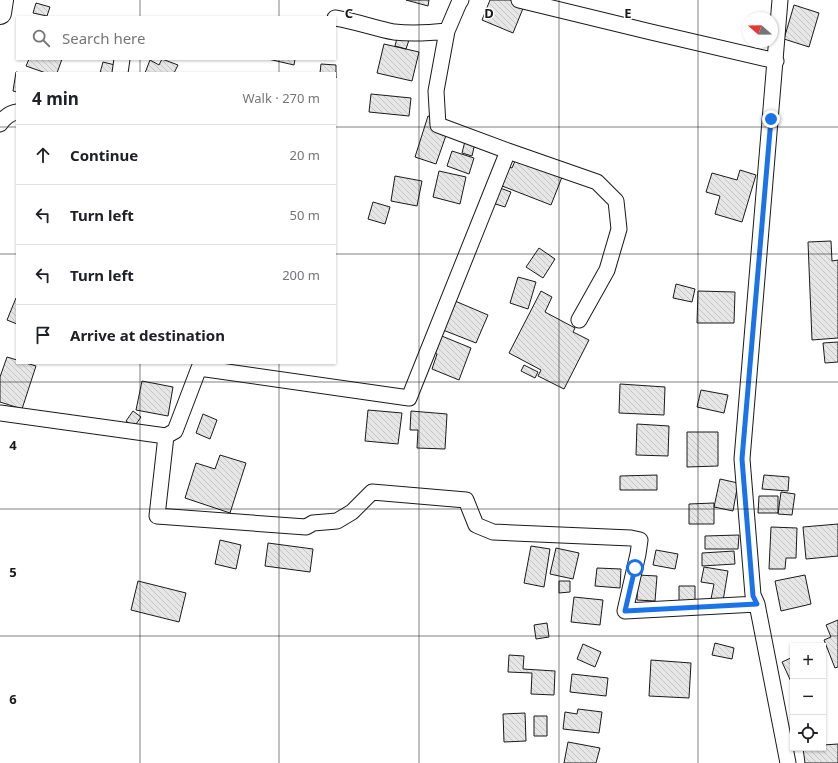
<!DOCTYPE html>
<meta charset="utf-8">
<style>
:root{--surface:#fff;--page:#f6f6f6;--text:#202124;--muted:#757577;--line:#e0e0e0}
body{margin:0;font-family:"Noto Sans",sans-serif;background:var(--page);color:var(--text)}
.controls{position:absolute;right:12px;bottom:12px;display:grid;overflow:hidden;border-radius:0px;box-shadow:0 1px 3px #0004}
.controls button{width:36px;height:36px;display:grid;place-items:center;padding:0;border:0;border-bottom:1px solid var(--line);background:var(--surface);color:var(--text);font:20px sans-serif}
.compass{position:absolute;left:742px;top:12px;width:36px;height:36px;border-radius:50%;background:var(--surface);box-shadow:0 1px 3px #0004;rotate:290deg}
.stop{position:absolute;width:12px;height:12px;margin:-9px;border:3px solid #1a73e8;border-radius:50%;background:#fff}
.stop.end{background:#1a73e8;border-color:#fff;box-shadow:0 1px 4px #0008}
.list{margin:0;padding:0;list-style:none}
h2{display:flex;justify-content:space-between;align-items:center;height:52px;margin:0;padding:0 16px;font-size:17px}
h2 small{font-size:13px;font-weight:400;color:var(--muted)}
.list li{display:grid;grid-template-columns:26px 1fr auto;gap:12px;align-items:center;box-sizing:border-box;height:60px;padding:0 16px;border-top:1px solid var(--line)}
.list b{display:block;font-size:15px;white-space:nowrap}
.list em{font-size:13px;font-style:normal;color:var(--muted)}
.icon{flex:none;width:22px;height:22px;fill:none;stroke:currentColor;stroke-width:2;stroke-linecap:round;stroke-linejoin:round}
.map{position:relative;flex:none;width:838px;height:763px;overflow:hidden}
.search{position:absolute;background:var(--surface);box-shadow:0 1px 3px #0004;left:16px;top:16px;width:320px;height:44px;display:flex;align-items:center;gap:10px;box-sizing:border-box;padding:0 14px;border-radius:0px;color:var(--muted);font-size:15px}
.panel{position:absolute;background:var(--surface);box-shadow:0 1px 3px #0004;left:16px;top:72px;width:320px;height:292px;border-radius:0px}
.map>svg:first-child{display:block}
.building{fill:url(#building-back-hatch);stroke:#1a1a1a}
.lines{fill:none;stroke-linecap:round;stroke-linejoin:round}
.street-casing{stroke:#1a1a1a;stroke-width:17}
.highway-casing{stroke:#1a1a1a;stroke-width:24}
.street{stroke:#fff;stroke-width:15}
.highway{stroke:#fff;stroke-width:22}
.route{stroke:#1a73e8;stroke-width:5}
.grid{fill:none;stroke:#1a1a1a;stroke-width:1;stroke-opacity:0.55}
.grid-label{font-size:13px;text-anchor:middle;font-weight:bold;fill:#1a1a1a;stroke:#fff;stroke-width:3;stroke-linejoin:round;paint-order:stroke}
</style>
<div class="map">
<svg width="838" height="763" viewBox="0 0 838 763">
<defs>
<pattern id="building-back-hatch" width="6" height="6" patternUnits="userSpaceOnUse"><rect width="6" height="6" fill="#e6e6e6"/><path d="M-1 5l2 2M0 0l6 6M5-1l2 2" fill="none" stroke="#c5c5c5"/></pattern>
</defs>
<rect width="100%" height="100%" fill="#fff"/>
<!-- building -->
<path class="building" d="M406,0H429L428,6Z
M490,0H510L524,6L513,33L482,20Z
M36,3L50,7L47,16L33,13Z
M794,5L819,13L809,47L784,39Z
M398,34L410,37L406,49L395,46Z
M384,44L419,52L412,81L377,73Z
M29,59H62L57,73H46L26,66Z
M162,59L178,65L174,73H145L150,60L159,65Z
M268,59H295L294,65Z
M103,62L127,68L126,73H100Z
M321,64L336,65V78L335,73H320Z
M16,72L21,73H17V92L13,91Z
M371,94L411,98L409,116L369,112Z
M428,116L450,124L436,164L415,157Z
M465,141L475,143L472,156L462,153Z
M452,151L474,158L469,174L447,166Z
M518,154L564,172L551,205L497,184L505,165L512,168Z
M740,170L756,175L742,222L715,214L720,196L706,192L712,173L737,180Z
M439,171L466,177L460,204L433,197Z
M395,176L422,181L417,206L391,201Z
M489,184L511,192L505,207L483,200Z
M373,202L390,207L385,224L368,219Z
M831,241L832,261L838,260V338L812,340L808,242Z
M539,248L555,259L543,278L526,267Z
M518,277L536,282L528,309L510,303Z
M676,284L695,289L692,302L673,298Z
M541,291L552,297L545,312L575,328L573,332L589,340L564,389L538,376L541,370L509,353Z
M698,291L735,292L734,323H697Z
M16,298H17V324L7,320Z
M455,301L488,315L476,343L443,330Z
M432,332L471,348L459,380L432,369L437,354L426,350Z
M838,342V362L825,363L823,343Z
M7,357L17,360V363H26L36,366L22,409L0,402V377Z
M524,365L538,372L535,378L521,371Z
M142,381L173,387L168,416L136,410Z
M620,384L665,387L664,415L619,413Z
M701,390L728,395L724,413L697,407Z
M368,410L402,413L398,444L365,441Z
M133,411L141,417L134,427L126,421Z
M411,411L447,414L445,449L417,448L418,430H410Z
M203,414L217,420L210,439L196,433Z
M637,424L669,426L668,456L636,455Z
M687,432H718V466L687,467Z
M220,455L246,463L230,513L185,498L196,463L215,469Z
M657,475V490H620V476Z
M764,475L789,477L788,491L762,489Z
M720,479L738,483L733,511L714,507Z
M781,492L795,494L792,515L778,514Z
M759,496H778V513H758Z
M714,503V524H689V504Z
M838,524V556L806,559L803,527Z
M771,527L797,528L796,558H786L785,569H769Z
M739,535L738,549H705V536Z
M220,540L241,545L236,569L215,564Z
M268,543L313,549L310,572L265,566Z
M531,546L550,549L544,587L524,583Z
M556,548L579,553L573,579L550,574Z
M656,550L678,554L675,569L653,565Z
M734,551L735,564L702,566V553Z
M704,567L728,571L723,601L711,599L714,584L701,582Z
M597,568L621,569L620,588L595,586Z
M638,575L657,576L655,601L637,600Z
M805,575L811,604L781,611L775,581Z
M138,581L186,593L179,622L131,610Z
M559,581H570V592L559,593Z
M679,586H695V602H679Z
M574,597L603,600L600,625L571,622Z
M838,620V667L835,668L824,640L831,637L826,625Z
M547,623L549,637L536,639L534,625Z
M715,643L734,648L732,659L712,655Z
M583,644L601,652L595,667L577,659Z
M509,655L524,656L523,669L555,671L554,695L531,694L532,673L508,672Z
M793,657V686L782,662Z
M651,660L691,663L689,698L649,696Z
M572,674L608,678L606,696L570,692Z
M578,709L602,712L599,733L563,729L565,712L577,714Z
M525,713L526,741L504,742L503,714Z
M534,716H547V736H534Z
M568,742L600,748L596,763H564Z
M838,744V763H805L803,748H823V745Z"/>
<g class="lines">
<!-- street casing -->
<g class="street-casing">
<path id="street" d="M519,0L651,32L776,61
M780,0L742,459L753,595L757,604L788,763
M335,18C355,21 374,28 394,32C412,34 429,33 447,31L459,3L461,0
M447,31L436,91L438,125L508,151L597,182L616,201L619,229L607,270L579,320
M120,73L122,59
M0,124C4,118 10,113 17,112
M0,413L166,436L175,431L199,368L409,398L508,151
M166,436L157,516L306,527L313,523L337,521L352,512L372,492L466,500L476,525L493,532L631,538L640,540L638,554L625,611L757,604"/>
</g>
<!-- highway casing -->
<g class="highway-casing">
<path id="highway" d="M0,13L2,0"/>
</g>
<!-- street -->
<use href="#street" class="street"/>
<!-- highway -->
<use href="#highway" class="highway"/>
</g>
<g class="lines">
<!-- route -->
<path class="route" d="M635,568L625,611L757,604L753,596L742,459L771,119"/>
</g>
<!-- grid -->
<path class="grid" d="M140,0V17M279,0V17M419,0V763M559,0V763M698,0V763M140,59V73M279,59V73M0,127H17M335,127H838M0,254H17M335,254H838M140,363V763M279,363V763M0,382H838M0,509H838M0,636H838"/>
<g class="grid-label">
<text x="349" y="18">C</text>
<text x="489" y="18">D</text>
<text x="628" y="18">E</text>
<text x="13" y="450">4</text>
<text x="13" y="577">5</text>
<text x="13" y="704">6</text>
</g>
</svg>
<div class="controls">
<button>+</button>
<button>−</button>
<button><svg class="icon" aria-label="locate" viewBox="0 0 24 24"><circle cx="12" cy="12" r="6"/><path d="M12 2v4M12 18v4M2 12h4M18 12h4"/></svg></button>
</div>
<svg class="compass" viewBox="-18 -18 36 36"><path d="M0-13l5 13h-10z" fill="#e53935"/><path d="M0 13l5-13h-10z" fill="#757577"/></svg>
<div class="stop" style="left:635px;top:568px"></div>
<div class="stop end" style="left:771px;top:119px"></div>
<div class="search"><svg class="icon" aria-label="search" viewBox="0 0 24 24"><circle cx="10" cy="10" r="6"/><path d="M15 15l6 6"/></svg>Search here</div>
<section class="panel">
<h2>4 min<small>Walk · 270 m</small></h2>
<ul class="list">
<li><svg class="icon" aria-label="ahead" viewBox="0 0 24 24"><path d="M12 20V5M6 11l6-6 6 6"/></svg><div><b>Continue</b></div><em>20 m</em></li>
<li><svg class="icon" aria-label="left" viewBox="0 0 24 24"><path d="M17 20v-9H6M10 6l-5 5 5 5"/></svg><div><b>Turn left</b></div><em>50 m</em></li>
<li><svg class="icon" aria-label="left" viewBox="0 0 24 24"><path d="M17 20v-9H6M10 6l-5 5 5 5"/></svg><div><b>Turn left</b></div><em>200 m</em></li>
<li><svg class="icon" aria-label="arrive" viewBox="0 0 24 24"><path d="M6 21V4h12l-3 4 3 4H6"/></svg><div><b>Arrive at destination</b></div></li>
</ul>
</section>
</div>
